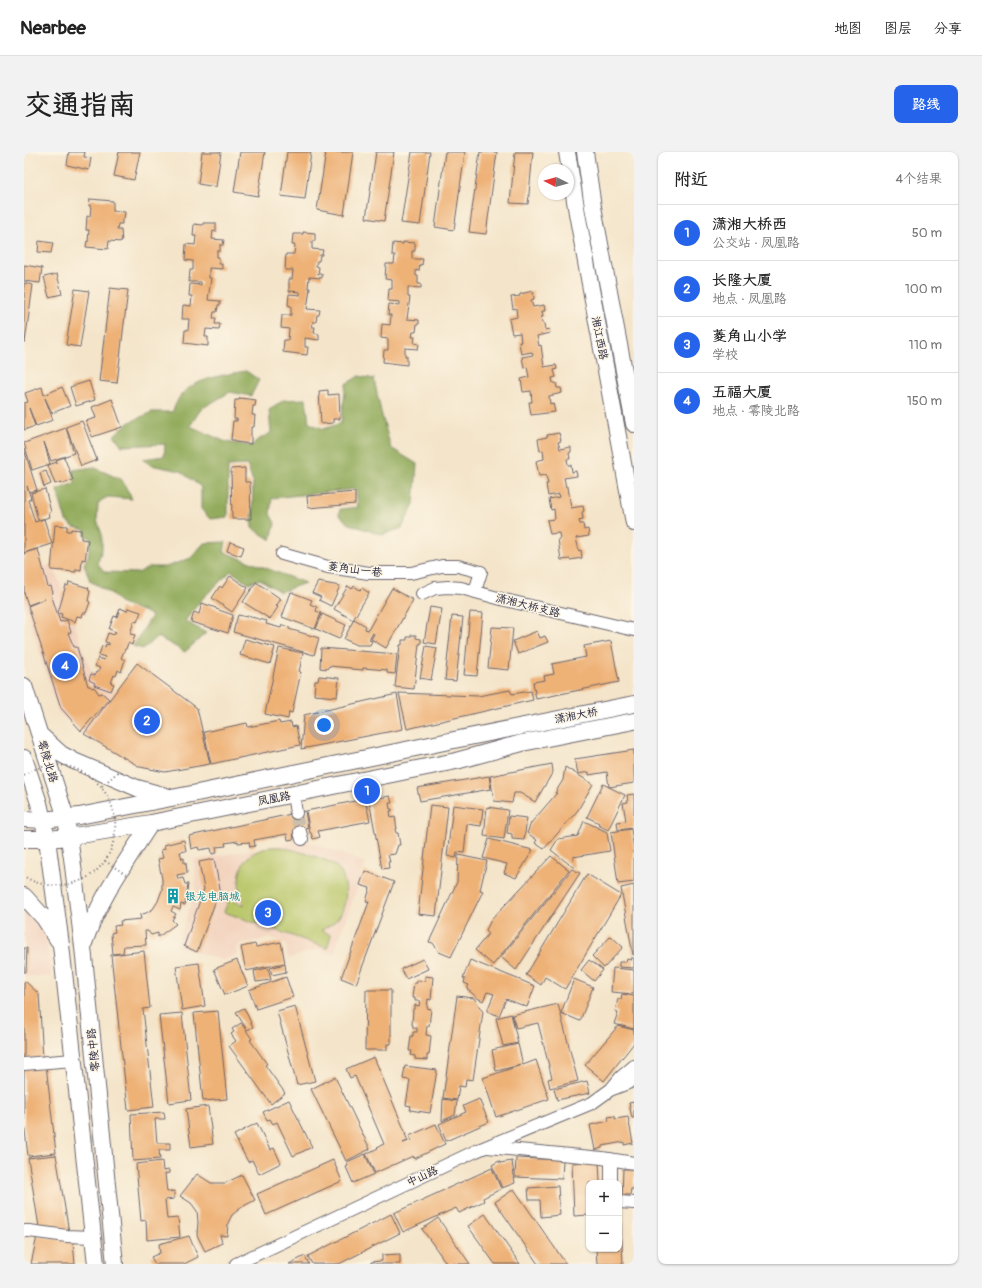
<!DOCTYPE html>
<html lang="zh">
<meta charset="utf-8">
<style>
:root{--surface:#fff;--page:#f2f2f2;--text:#222;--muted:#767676;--line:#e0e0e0;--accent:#2563eb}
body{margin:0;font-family:Pangolin,"LXGW WenKai TC",sans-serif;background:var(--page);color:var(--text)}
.controls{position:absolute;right:12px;bottom:12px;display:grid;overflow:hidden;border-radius:8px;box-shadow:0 1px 3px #0004}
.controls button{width:36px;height:36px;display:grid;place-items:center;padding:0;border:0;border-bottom:1px solid var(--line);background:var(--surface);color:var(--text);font:20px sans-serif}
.compass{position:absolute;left:514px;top:12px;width:36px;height:36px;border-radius:50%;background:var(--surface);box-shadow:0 1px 3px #0004;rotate:275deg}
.you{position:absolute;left:300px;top:573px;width:14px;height:14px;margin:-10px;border:3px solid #fff;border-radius:50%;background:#1a73e8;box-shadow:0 0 0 6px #1a73e833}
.badge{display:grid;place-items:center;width:26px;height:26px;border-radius:50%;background:var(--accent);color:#fff;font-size:13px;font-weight:700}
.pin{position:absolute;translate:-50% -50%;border:2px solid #fff;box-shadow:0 1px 4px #0006}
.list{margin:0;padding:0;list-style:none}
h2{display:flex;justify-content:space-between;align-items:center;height:52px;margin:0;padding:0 16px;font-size:17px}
h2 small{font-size:13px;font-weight:400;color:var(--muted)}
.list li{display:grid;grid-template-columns:26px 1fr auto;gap:12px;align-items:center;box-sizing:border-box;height:56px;padding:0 16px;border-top:1px solid var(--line)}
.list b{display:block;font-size:15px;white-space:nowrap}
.list p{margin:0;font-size:13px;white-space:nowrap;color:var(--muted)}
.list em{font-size:13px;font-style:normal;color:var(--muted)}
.map{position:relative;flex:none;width:610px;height:1112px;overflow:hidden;border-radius:8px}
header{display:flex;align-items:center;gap:24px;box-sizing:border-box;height:56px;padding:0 20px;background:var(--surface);border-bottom:1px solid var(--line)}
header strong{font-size:19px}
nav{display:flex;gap:22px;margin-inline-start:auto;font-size:14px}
.intro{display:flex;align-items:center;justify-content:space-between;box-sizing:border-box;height:96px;padding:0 24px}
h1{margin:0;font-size:28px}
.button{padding:10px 18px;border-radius:8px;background:var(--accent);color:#fff;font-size:14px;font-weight:700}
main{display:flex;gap:24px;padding:0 24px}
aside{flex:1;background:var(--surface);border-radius:8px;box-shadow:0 1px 3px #0004}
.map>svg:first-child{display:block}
.built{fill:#f3d4bf}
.green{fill:#b8c668;stroke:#6d7452}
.forest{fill:#92ab5c;stroke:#5a664c}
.building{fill:#eeb176}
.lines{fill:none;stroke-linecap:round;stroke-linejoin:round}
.minor-tunnel{stroke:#cabead;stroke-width:12;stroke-dasharray:12 6;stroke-linecap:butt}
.minor-casing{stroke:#6c666d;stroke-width:14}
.major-casing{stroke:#6c666d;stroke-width:18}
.minor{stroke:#fff;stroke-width:12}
.major{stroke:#fff;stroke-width:16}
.path-bridge{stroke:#6c666d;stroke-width:2;stroke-dasharray:1 3;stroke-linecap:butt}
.labels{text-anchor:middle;stroke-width:3;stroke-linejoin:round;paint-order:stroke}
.street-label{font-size:11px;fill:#22223b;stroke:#fcf5e5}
.culture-label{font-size:11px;fill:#0d838f;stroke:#fcf5e5;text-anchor:start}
</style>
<header>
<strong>Nearbee</strong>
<nav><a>地图</a><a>图层</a><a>分享</a></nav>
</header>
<div class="intro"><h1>交通指南</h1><a class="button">路线</a></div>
<main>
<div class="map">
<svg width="610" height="1112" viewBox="0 0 610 1112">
<rect width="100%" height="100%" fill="#fcf5e5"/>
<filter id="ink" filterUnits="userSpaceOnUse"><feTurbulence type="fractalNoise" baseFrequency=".025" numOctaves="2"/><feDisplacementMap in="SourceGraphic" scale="8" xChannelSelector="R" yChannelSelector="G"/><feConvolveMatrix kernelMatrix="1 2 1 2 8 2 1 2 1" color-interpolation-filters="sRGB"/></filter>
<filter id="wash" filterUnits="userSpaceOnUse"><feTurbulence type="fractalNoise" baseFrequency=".012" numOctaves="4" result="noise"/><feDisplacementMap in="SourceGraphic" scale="16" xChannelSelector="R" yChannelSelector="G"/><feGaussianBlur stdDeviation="0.9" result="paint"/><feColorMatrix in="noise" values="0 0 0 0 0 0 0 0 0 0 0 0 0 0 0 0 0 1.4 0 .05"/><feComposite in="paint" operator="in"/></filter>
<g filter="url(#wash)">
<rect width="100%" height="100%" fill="#f4e5ca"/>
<!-- built -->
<path class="built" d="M29,412L67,519L92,539L60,582L34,560L0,452V419Z
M281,688L342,711L310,801L293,797L264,807L262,792L248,786L216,792L213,797L214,802L200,809L153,794L172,736L170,708Z
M0,750L21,781L28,825L0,824Z"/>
<!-- green -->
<path class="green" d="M246,695C249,695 252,695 255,695C263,695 302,707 309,712C324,722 325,748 316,763C312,770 305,774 297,778L307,783L303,796L200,760L205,747L220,753C214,738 212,720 223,706C229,700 238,697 246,695Z"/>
<!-- forest -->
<path class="forest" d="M222,219L235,228L227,244L206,240L177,257L166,274L202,290L228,294L232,289L247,281L245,258L260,248L282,247L285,271L300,277L317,271L322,232L335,224L350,227L357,260L367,296L393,312L390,352L378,376L358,383L325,372L315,363L316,357L334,355L332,337L248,346L246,362L251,371L247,388L228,376L229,331L223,313L204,314V365L186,367L177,357V335L156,319L127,313L118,307L140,304L141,292L98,294L90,283L104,271L128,260H148C151,255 153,248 157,243C172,226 200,223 222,219Z
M69,315L98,328L108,347L84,345L78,348L74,352L73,368L78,383V398L73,411L81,420L114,421L125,415H142L167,406L180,391L202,390L200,400L281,431L256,440L236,427L224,431L207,419L178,447L161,469L182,481L161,500L134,485L119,497L109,494L128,464L119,459L97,452L88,442L66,429L60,412L64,404L67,387L61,383V378L50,375L42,369L33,338L51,331L49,318Z"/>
<g id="blocks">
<!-- building -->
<path class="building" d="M45,0H61L60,5L67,6L65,18L43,13Z
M95,0H116L110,28L90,24Z
M178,0H197L192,35L174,32Z
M216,0H241L234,44L210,40Z
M263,0H287L281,47L257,44Z
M302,0H329L320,63L293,58Z
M352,0H370L360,69L342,66Z
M388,0H406L396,73L377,71Z
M421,0H441L430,78L411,75Z
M456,0H473L462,82L445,80Z
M491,0H509L504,52L486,51Z
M66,47L89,49V59L101,60L100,67L98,66V72H94L93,78H97L98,90L85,89L84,97L62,95L63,89L64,90L65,78H62L63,64L66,65L67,54H65Z
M179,71H192V80L189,79L188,87L200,88L199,93H196V99H193V105H195V112H198V117L185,116V126H187L184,148L196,149V153H194L193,160H190L189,166H192L191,172H196L195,178L182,177L181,185H184V194L160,191L161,178H164L165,167H158L159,153L167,154L168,144H165L166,132L177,133V130H165L166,118H169V109L161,108L162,92L171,93L172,84H169L170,72L179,73Z
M279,80L291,81V89H288V97L299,98L298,103H296L295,109H293L292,114L295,115L294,122H298V126L285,125L284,136H286L283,157L296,158L295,163H293L292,170H289L288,175H291L290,181L295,182V188L281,186V195H284L283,203L259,200L260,188H264L265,177L257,176L258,163H267V154L264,153L265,142L276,143V140L265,139V127H268L269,118H261L262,102H270L271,93H268L269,82H279Z
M15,89L29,91L27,101L14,100Z
M379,90L391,91V99H388V107H399L398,113L396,112L395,119L392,118V124H394V132H397V136L384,135V145H386L383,167L395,168V172H393L392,180H389L388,185H391L390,191L395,192L394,197L381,196V204H383V213L359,210L360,198H364V187L357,186L358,172L366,173L367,163H364L365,152L376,153V150L364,149L365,137H368V128L361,127L362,112H370L371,103H368L369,91L379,92Z
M0,113L18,116L16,131L0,129Z
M33,122L38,142L25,145L20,125Z
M0,131L9,133L1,190H0Z
M86,136L104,138L93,231L75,229Z
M51,137L65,139L56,195L42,193Z
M509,139L510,147L507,148L509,155L520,153L521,159H518L519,165H517L518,171H520L521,178L525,177L526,181L513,184L515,194L517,193L520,215L532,213L533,217L530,218L532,225L528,226L529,231H532L533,236H537L538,241L525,244L526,252L529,251L531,260L507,263L505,250H508L507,239L499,240L497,227L505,225L503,215L500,216L498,205L509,203L508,200L497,202L495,190H497L496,181L488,182L485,167L493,165L492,156L489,157L487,145L496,144V142Z
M65,229L71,248L52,254L46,235Z
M18,235L20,243L38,235L46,254L28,261L21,246L29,268L12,274L5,256L11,274L0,278V251L4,250L1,241Z
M304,238V243L315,242L316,267H309V271L297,272L295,239Z
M216,246L232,248L231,254H229L228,263H231L230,275H227V292L211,290V288H207L209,269H213V267H210L211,248H215Z
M88,247L98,275L68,285L62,269L72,266L68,255Z
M58,269L73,308L57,314L42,275Z
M42,276L50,301L27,309L20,290L26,312L8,318L0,291Z
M535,281L537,289L534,290L536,297L547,295V300L545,301L546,307H543L544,313H547L548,320L552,319L553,324L540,326L542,335H544L547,356L559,354L560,359L558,360L559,367L555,368L556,372H559L560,378L564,377L565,384L552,386L555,399L557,398L558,406L546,408V407L537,408L534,387H536L535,381L526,382L523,368L531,367L530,357L527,358L525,347L536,345L535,342L524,344L522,332H524L522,323L515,324L512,309L520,307L519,298L516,299L514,287L523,285V283Z
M0,297L13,338L5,340L3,334L7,347L4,348L11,370L20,367L28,392L0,401Z
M40,305L49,328L39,332L38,330L31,332L24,313L33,310L32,308Z
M221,316V330H226L227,367H208L207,317Z
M22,319L27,332L20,335L16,321Z
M21,337L27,360L25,361L26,365L14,368L7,341Z
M331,340V352L284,356L283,344Z
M31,373L43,374V379H47V377L57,378V387L64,388L61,408L58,407L57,418L52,417V420L27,418Z
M206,390L220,395L217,404L203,399Z
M14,397L24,435L27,434L29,441L27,442L36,470L43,468L47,480L44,481L50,495H53L64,534H66L68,536L70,535L75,542L78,541L85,547L57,579L37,556L4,454L21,447L4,453L0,441V401Z
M206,424L224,436L208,460L188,446L196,434L198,436Z
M45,430L65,436L64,438L66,439L64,449L66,450L62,461H59L58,465L53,464L51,470L37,465L38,462L34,461L42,433L44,434Z
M232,430L257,447L252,454L254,455L246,467L219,450Z
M294,430L316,434L307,454L295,448L297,445L288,441Z
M324,434L328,437L330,434L336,438L338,436L345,441L329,468L310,457Z
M368,436L389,448L362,496L347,487L350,482L349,481L345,488L348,489L346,493H333L320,487L330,467L342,474L341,477L344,478Z
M267,440L288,448L286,452L293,455L292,459L297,461L291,477L258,465Z
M178,451L192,456V457L209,463L204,481L167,470L170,460L175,462Z
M406,455L418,457L412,492L400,490Z
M96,456L103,459L104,456L117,460L113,470L110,469L106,482L111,483L108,493L104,491L102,497H101L97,506L101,508L97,520L94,518L92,524L90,523L87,531L90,532L87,539L70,533L71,531L65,528L67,522L71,523L72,520H74L76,516L71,514L74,506L80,508L81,505L75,503L78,494L81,495L82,492L85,493V491L81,490L84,481L90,483L92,480L85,477L90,464L93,465Z
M446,460L459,461L453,524L440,523Z
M298,462L322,473L315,487L292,477Z
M214,463L223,465V464L243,469L242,472L257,476L258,473L265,475V477L295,486L290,503L209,480Z
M428,464L439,465L432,529L421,528Z
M468,475L489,476L485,518L464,516Z
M513,479L516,486L521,484L524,490L494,502L489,489Z
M387,483H392V486L397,487V492H395L390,537L371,535L376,493H378V488H383V485H387Z
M221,487L251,495L246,512L216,503Z
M587,489L595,530L512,547L509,530L521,528L520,524L530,522L528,512L562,505L560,494Z
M402,494L413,496L407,528L396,526Z
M255,496L279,501L275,520H277L268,561L265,560L264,567L241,562Z
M297,496L373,502L371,522L363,521V518L339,516V518L327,517V516L305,514L303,517L296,516Z
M113,511L173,556L186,612L141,620L116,615L60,582Z
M295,524L315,526L313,545L290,543L291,529H294Z
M486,538L488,542L507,539L509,548L383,577L375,541L454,544Z
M373,542L379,577L277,597L280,563Z
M255,569L256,572L267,570L268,575L272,574L276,593L187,612L180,580L223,571L224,575Z
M610,598V631L585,635L583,620L565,623V620L554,622L551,607Z
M528,612L529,620L511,650L496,641H490L488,651L470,649L466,624Z
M541,615L569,632L554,658L520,697L511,691L513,688L503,681L507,671L533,641H531L539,628Z
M465,624L467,637L396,649L393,636Z
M579,632L601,643L584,678L574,673L575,671L563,665Z
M610,642V676L594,678L593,670L602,669L599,651L604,650L603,643Z
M366,644L368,651H365L366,657H368V659H366L367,666L371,665L373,677H371L372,681H374L376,693H374L371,702L364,703L366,710H364L365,716L358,717L345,648Z
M341,647L346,669L294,679L296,685L289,687L287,681H286L282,659Z
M406,653L424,655L412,764L394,762Z
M429,653L459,657L457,674L443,672L440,701L433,700L432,706L423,704Z
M463,655L484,658L480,687L460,684Z
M281,659L284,676L278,678V680L269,681L270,687L264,688L263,682L230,688L231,694L226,695L225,690L214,691V689L201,691L202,694L192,695L193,701L188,702L187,696L175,698L174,695L167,697L165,684Z
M485,664L503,666L500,688L488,687V682L483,681Z
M560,669L583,680L586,699L549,705L550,716L527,698L534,687L554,684Z
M607,677L610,697V730L594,732L587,680Z
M465,687L509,698L492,726L480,721L483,712L459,706Z
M160,688L162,699L156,700L158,707L160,706V711H162L163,721L153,723L154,727L159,726L161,732H164L161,753L157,752L156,758L149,755L147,759L152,762L148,768L152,772L134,785V781L127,783L124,779H121L122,793L100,794L99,801L89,802L87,781L91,780L90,774L97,773L96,769L117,767L116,763L122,761L129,757L134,749L138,738V727L134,707L139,706L137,698L141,697L140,693Z
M434,703L463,709L456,738L459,739L427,805L415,800L409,791L405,790L433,730Z
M527,704L545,718L469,813L451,798L465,781L462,778L467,768Z
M190,707L196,737L173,800L160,794L180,737L175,710Z
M548,717L556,721L492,818L477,805Z
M341,719L370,730L332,832L317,826L345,750L342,749L346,736L336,733Z
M563,722L597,743L541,837L521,825L517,833L502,823Z
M610,733V803H609L597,736Z
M587,784L599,795L580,816L568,804Z
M257,790L261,811L222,819L217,795L231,792L232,795Z
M0,796H3L2,820H0Z
M120,799L126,856L119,857L130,955L104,958L87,803Z
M607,806H610V816L595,815V810H602L603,807L607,808Z
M399,807L404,817L382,827L377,817Z
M213,808L224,834L201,843L190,817Z
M446,808L511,834L503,855L482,847L475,864L463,859L470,842L463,840L459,849L455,847L443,837L445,833L440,831L441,827L439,826Z
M565,808L579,818L570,829L557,818Z
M175,811L181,854L158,858L152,814Z
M261,812L262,820L248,823L246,816Z
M244,816L247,828L232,830L230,819Z
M589,816L610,818V842L587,840Z
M401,824L409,825L407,848L404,847L403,856L407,857L405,874H403L402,883L407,884L405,903H403V908L391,907V904L387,903L388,899H385L387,884H389V880H393V876H389V873H388L389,857H390L391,853L395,854L396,849H391V846H388L390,831H393V828L401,829Z
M262,825L269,845L232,857L225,838Z
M550,827L569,835L556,869L537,861Z
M0,830H2L15,842L19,906L0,908Z
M342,838H367V892H363V898H341Z
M598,842L610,844V877L590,872L594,860L591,859L594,847H597Z
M433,844L450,846L459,860L449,928L442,927L441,935L435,934L433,948L419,946Z
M534,852L554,929L526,936L524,927L528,926L514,871L492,876L488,863Z
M271,854L291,929L273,933L253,859Z
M220,856L229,875L223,878L212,860Z
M194,859L203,947L179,949L170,861Z
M158,861L167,948L145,951L135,863Z
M487,862L494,891L479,894L472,866Z
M217,871L228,887L226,888L243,912L241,913L261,941L247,952L205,894L212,889L207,882L210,880L208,877Z
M594,874L610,878V891L580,929L561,913Z
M494,892L499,913L512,908L525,947L472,965L459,926L497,913L472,919L468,898Z
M350,905L382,982H381L384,989L379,991L387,988L385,984L412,972L421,992L390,1007L389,1004L351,1021L342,1002L354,996L353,995L360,992L331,924L326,926L322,917Z
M22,913L32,1001L4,1004L0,970V916Z
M381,914L413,918L406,961L386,958L387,954L382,953L386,928L379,927Z
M311,925L346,997L322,1009L287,937Z
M563,929L566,941L533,948L530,937Z
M419,947L433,949L431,963L418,969Z
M455,947L465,970L422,989L415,972L442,960L439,954Z
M265,948L288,995L269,1004L253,970L249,972L246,967L243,968L239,960Z
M610,950V966H608L605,951Z
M184,954L189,992L167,995L162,957Z
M140,960L141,967H131L133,991H146V998H135L136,1007L109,1009L107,962Z
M591,964V967L604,965L609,991L600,993V990L578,994V996L571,998L566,973L585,969L584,965Z
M233,971L246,998L250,996L257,1011L235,1022L228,1008L224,1010L210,983Z
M341,1002L350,1022L329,1031L322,1015L324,1014L323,1010Z
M32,1003L45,1080L15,1075L4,1006Z
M492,1006L539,1008L538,1027L491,1025Z
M309,1008L318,1029L242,1063L233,1042Z
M138,1009L139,1019L145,1018V1021L141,1022L143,1040L150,1039V1047L141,1048L143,1067L154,1066L156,1085L123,1088L122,1068L117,1069L112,1012Z
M475,1009L476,1011L488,1009L491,1031L478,1036L468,1013Z
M575,1009L576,1031H565V1063L550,1064L548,1011Z
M468,1016L477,1037L459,1046L460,1049L435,1061L432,1056L379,1080L370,1061Z
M599,1017H610V1037H607L606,1043H598Z
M173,1022L187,1031H201L218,1023L231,1048L218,1055L208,1063L204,1071L203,1084L196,1083L198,1091L181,1099L173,1083L174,1070L173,1059L167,1051L156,1044Z
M534,1034L536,1063L517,1065L516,1048H505L504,1036Z
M490,1037L542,1112H514L471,1050Z
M367,1062L376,1081L315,1112H288L284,1104Z
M461,1062L496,1112H471L444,1074Z
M414,1066L446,1112H423L398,1077Z
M595,1071H597L599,1112H573L572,1097H595Z
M13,1084L49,1090L51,1112H7Z
M165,1084L174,1105L160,1112H131L127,1105L136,1101L135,1092Z
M376,1102V1112H347V1110L358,1109V1103Z
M281,1104L285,1112H265Z"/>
</g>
</g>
<g filter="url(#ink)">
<use href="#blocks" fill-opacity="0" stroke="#6c666d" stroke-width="1"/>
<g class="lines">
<!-- minor-tunnel -->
<path class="minor-tunnel" d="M272,661L276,680"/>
<!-- minor casing -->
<g class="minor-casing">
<path id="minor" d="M258,402L304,415L345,421H387L418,414H434L457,420L451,439
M398,442L411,436L424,435L437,436L481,448L610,478
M269,642L272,661
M276,680L278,687
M0,912L49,908
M588,936L597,925L610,914
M464,995L578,1006L610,1011
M587,1007V1031
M595,1050L610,1051
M0,1079H5L43,1084L69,1085
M212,1112L452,999L568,951L586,938L604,931L610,926"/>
</g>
<!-- major casing -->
<g class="major-casing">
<path id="major" d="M543,0L553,61L610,371
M561,0L569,55L610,272
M0,534L42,666L48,706L59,795L91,1112
M16,583L37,602L50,609L113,636L145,645
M0,606L15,651L23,687L37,793L72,1112
M0,667L19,668L55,664L173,641L430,588L610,552
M0,687H23L45,685L127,671L432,609L498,591L610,569
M0,744L20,766L34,788
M60,791C75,747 102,710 127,671"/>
</g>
<!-- minor -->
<use href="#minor" class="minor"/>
<!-- major -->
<use href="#major" class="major"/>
<!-- path-bridge -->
<path class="path-bridge" d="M0,623C15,613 35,610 52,617C112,642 100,728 38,733C24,734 11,732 0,724
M78,634L95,619
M81,709L104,724"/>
</g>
</g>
<!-- icons -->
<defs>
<g id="building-bare" transform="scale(1.2)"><path d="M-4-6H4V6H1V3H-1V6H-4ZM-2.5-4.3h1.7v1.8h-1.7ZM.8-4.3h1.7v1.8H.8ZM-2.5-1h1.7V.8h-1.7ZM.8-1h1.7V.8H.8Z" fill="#0f9aa8" stroke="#fcf5e5" stroke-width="2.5" paint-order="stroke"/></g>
</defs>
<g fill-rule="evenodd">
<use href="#building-bare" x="149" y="744"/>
</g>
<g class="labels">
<!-- street labels -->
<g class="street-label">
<text transform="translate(576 186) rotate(79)" y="4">湘江西路</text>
<text transform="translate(331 417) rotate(7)" y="4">菱角山一巷</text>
<text transform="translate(504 453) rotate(14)" y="4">潇湘大桥支路</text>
<text transform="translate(552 563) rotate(-11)" y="4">潇湘大桥</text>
<text transform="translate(24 609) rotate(73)" y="4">零陵北路</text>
<text transform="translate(250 646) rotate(-11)" y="4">凤凰路</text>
<text transform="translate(69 898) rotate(-96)" y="4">零陵中路</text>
<text transform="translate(398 1024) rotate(-25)" y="4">中山路</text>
</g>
<!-- culture labels -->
<g class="culture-label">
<text x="161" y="748">银龙电脑城</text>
</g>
</g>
</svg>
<div class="controls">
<button>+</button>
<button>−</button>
</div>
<svg class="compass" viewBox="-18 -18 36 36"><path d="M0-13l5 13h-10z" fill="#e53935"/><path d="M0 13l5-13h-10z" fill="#767676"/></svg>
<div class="you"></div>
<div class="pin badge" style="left:343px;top:639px">1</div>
<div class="pin badge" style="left:123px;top:569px">2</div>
<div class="pin badge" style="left:244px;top:761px">3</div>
<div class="pin badge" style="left:41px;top:514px">4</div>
</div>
<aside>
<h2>附近<small>4个结果</small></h2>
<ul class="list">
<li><span class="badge">1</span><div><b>潇湘大桥西</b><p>公交站 · 凤凰路</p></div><em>50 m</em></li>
<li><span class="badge">2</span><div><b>长隆大厦</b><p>地点 · 凤凰路</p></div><em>100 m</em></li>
<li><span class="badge">3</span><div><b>菱角山小学</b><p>学校</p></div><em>110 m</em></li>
<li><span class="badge">4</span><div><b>五福大厦</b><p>地点 · 零陵北路</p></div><em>150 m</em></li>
</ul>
</aside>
</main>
